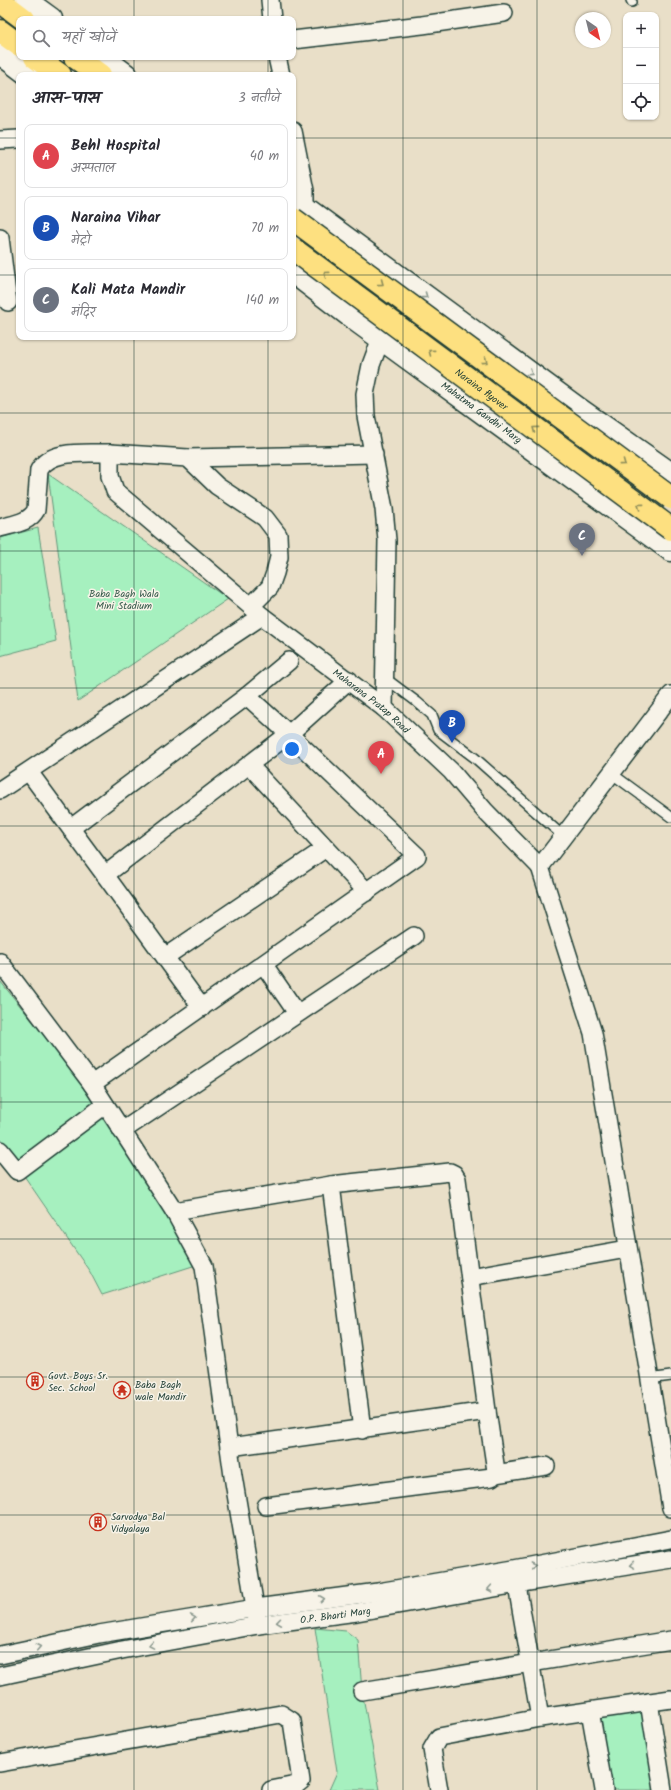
<!DOCTYPE html>
<html lang="hi">
<meta charset="utf-8">
<style>
:root{--surface:#fff;--page:#f2f2f3;--text:#2b2b33;--muted:#7c7c81;--line:#e1e1e2;--accent:#1a73e8}
body{margin:0;font-family:Kalam,"Playpen Sans Deva",sans-serif;background:var(--page);color:var(--text)}
.controls{position:absolute;right:12px;top:12px;display:grid;overflow:hidden;border-radius:8px;box-shadow:0 1px 3px #0004}
.controls button{width:36px;height:36px;display:grid;place-items:center;padding:0;border:0;border-bottom:1px solid var(--line);background:var(--surface);color:var(--text);font:20px sans-serif}
.compass{position:absolute;left:575px;top:12px;width:36px;height:36px;border-radius:50%;background:var(--surface);box-shadow:0 1px 3px #0004;rotate:145deg}
.you{position:absolute;left:292px;top:749px;width:14px;height:14px;margin:-10px;border:3px solid #fff;border-radius:50%;background:#1a73e8;box-shadow:0 0 0 6px #1a73e833}
.badge{display:grid;place-items:center;width:26px;height:26px;border-radius:50%;background:var(--accent);color:#fff;font-size:13px;font-weight:700}
.pin{position:absolute;translate:-50% -33px;filter:drop-shadow(0 1px 2px #0008)}
.pin::after{content:'';position:absolute;top:21px;width:14px;height:12px;background:inherit;clip-path:polygon(0 0,100% 0,50% 100%)}
.list{margin:0;padding:0;list-style:none}
h2{display:flex;justify-content:space-between;align-items:center;height:52px;margin:0;padding:0 16px;font-size:17px}
h2 small{font-size:13px;font-weight:400;color:var(--muted)}
.list li{display:grid;grid-template-columns:26px 1fr auto;gap:12px;align-items:center;box-sizing:border-box;height:64px;margin:0 8px 8px;padding:0 8px;border:1px solid var(--line);border-radius:8px}
.list b{display:block;font-size:15px;white-space:nowrap}
.list p{margin:0;font-size:13px;white-space:nowrap;color:var(--muted)}
.list em{font-size:13px;font-style:normal;color:var(--muted)}
.icon{flex:none;width:22px;height:22px;fill:none;stroke:currentColor;stroke-width:2;stroke-linecap:round;stroke-linejoin:round}
.map{position:relative;flex:none;width:671px;height:1790px;overflow:hidden}
.search{position:absolute;background:var(--surface);box-shadow:0 1px 3px #0004;left:16px;top:16px;width:280px;height:44px;display:flex;align-items:center;gap:10px;box-sizing:border-box;padding:0 14px;border-radius:8px;color:var(--muted);font-size:15px}
.panel{position:absolute;background:var(--surface);box-shadow:0 1px 3px #0004;left:16px;top:72px;width:280px;height:268px;border-radius:8px}
.map>svg:first-child{display:block}
.green{fill:#a6f0bf;stroke:#62967a}
.lines{fill:none;stroke-linecap:round;stroke-linejoin:round}
.service-casing{stroke:#1f3d34;stroke-width:12}
.minor-casing{stroke:#1f3d34;stroke-width:20}
.secondary-casing{stroke:#1f3d34;stroke-width:25}
.primary-casing{stroke:#1f3d34;stroke-width:25}
.service{stroke:#f7f3e8;stroke-width:9}
.minor{stroke:#f7f3e8;stroke-width:17}
.secondary{stroke:#f7f3e8;stroke-width:22}
.primary{stroke:#fde080;stroke-width:22}
.primary-bridge-casing{stroke:#1f3d34;stroke-width:25;stroke-linecap:butt}
.primary-bridge{stroke:#fde080;stroke-width:22}
.oneway{stroke:#8e8e5a}
.oneway2{stroke:#8b988e}
.grid{fill:none;stroke:#1f3d34;stroke-width:1;stroke-opacity:0.55}
.labels{text-anchor:middle;stroke-width:3;stroke-linejoin:round;paint-order:stroke}
.street-label{font-size:10px;fill:#1f3d34;stroke:#f7f3e8}
.park-label{font-size:10px;fill:#335849;stroke:#f7f3e8}
.poi-label{font-size:10px;fill:#1f3d34;stroke:#f7f3e8;text-anchor:start}
</style>
<div class="map">
<svg width="671" height="1790" viewBox="0 0 671 1790">
<rect width="100%" height="100%" fill="#e9dfc8"/>
<filter id="ink" filterUnits="userSpaceOnUse"><feTurbulence type="fractalNoise" baseFrequency=".025" numOctaves="2"/><feDisplacementMap in="SourceGraphic" scale="8" xChannelSelector="R" yChannelSelector="G"/><feConvolveMatrix kernelMatrix="1 2 1 2 8 2 1 2 1" color-interpolation-filters="sRGB"/></filter>
<g filter="url(#ink)">
<!-- green -->
<path class="green" d="M48,474L228,599L78,701Z
M38,528L56,641L0,656V538Z
M0,981L88,1090L172,1213L196,1265L102,1295L90,1272L16,1164L0,1146Z
M315,1628L346,1631L358,1640L362,1691L380,1790H329L337,1772Z
M649,1702L663,1790H604L590,1711Z"/>
<g class="lines">
<!-- service casing -->
<g class="service-casing">
<path id="service" d="M631,0L632,2
M385,678L417,702L432,715L438,730L475,758L563,836
M611,773L671,817
M649,1379L671,1376"/>
</g>
<!-- minor casing -->
<g class="minor-casing">
<g id="minor">
<path d="M270,0L272,19"/>
<path d="M293,40L422,25L504,13"/>
<path d="M277,57L281,75"/>
<path d="M293,131L305,191V207"/>
<path d="M0,140L19,139"/>
<path d="M0,238L8,302"/>
<path d="M381,338L371,365L365,394L366,416L384,509L387,540L384,708"/>
<path d="M188,458L217,486L265,518L278,535L279,557L275,573L270,587L251,606"/>
<path d="M0,528C13,524 29,523 36,510L39,470C51,448 89,454 110,453"/>
<path d="M262,616L115,491L110,476V453L188,458L374,454"/>
<path d="M247,696L289,734L349,680"/>
<path d="M249,765L367,892"/>
<path d="M29,772L105,875"/>
<path id="s1" d="M0,790L262,616L384,708L451,771L485,811L540,867L671,695"/>
<path d="M71,828L247,696L289,661"/>
<path d="M540,867L593,1033L671,1508"/>
<path d="M165,957L326,848"/>
<path d="M0,962L92,1084L174,1211L204,1266L233,1476L258,1625"/>
<path d="M264,965L297,1013"/>
<path d="M92,1084L417,856L289,734L105,875L202,1008"/>
<path d="M122,1131L414,936"/>
<path d="M0,1150L17,1171L105,1105"/>
<path d="M174,1211L331,1185"/>
<path d="M470,1277L627,1249"/>
<path d="M230,1447L487,1411L457,1179L454,1174L450,1172L331,1185L362,1430"/>
<path d="M495,1474L546,1466"/>
<path d="M266,1506L492,1477L496,1471L487,1411"/>
<path d="M0,1655L99,1634L256,1608L378,1592L514,1569L671,1539"/>
<path id="s2" d="M0,1676L122,1650L258,1625L357,1612L517,1584L671,1559"/>
<path d="M362,1691L671,1640"/>
<path d="M649,1702L663,1790"/>
<path d="M590,1711L604,1790"/>
<path d="M540,1718L671,1699"/>
<path d="M0,1763L281,1714L292,1721L301,1781L296,1785L271,1790"/>
<path d="M439,1790L432,1749L439,1737L540,1718L515,1574"/>
</g>
</g>
<!-- secondary casing -->
<g class="secondary-casing">
<g id="secondary">
<path d="M25,0L51,19"/>
<path d="M0,53L29,75"/>
<path d="M102,57L126,75"/>
<path d="M293,199L576,407L671,474"/>
<path id="s3" d="M293,272L357,321L671,550"/>
</g>
</g>
<!-- primary casing -->
<g class="primary-casing">
<path id="primary" d="M0,1L24,19
M0,31L19,45
M35,57L60,75
M75,57L100,75"/>
</g>
<!-- service -->
<use href="#service" class="service"/>
<!-- minor -->
<use href="#minor" class="minor"/>
<!-- secondary -->
<use href="#secondary" class="secondary"/>
<!-- primary -->
<use href="#primary" class="primary"/>
<!-- primary-bridge casing -->
<g class="primary-bridge-casing">
<g id="primary-bridge">
<path d="M293,219L671,498"/>
<path id="s4" d="M293,249L671,529"/>
</g>
</g>
<!-- primary-bridge -->
<use href="#primary-bridge" class="primary-bridge"/>
</g>
<!-- one-way arrows -->
<defs><path id="oneway-chevron" d="M-2-3.5L2.5 0L-2 3.5" fill="none" stroke-width="1.6" stroke-linecap="round" stroke-linejoin="round"/></defs>
<g class="oneway">
<use href="#oneway-chevron" transform="translate(326 274) rotate(-143)"/>
<use href="#oneway-chevron" transform="translate(381 283) rotate(37)"/>
<use href="#oneway-chevron" transform="translate(431 352) rotate(-143)"/>
<use href="#oneway-chevron" transform="translate(485 361) rotate(37)"/>
<use href="#oneway-chevron" transform="translate(535 429) rotate(-143)"/>
<use href="#oneway-chevron" transform="translate(623 463) rotate(36)"/>
<use href="#oneway-chevron" transform="translate(640 506) rotate(-144)"/>
</g>
<g class="oneway2">
<use href="#oneway-chevron" transform="translate(425 296) rotate(36)"/>
<use href="#oneway-chevron" transform="translate(530 373) rotate(36)"/>
<use href="#oneway-chevron" transform="translate(632 1565) rotate(171)"/>
<use href="#oneway-chevron" transform="translate(533 1566) rotate(-11)"/>
<use href="#oneway-chevron" transform="translate(490 1589) rotate(170)"/>
<use href="#oneway-chevron" transform="translate(322 1599) rotate(-8)"/>
<use href="#oneway-chevron" transform="translate(193 1618) rotate(-9)"/>
<use href="#oneway-chevron" transform="translate(279 1622) rotate(172)"/>
<use href="#oneway-chevron" transform="translate(151 1645) rotate(170)"/>
<use href="#oneway-chevron" transform="translate(38 1647) rotate(-12)"/>
</g>
</g>
<!-- grid -->
<path class="grid" d="M134,0V19M268,0V19M403,0V1790M537,0V1790M134,57V75M268,57V75M0,138H19M293,138H671M0,275H19M293,275H671M134,337V1790M268,337V1790M0,413H671M0,551H671M0,688H671M0,826H671M0,964H671M0,1102H671M0,1239H671M0,1377H671M0,1515H671M0,1652H671"/>
<!-- icons -->
<defs>
<g id="building-ring" transform="scale(0.9)"><circle r="9.5" fill="#f7f3e8" stroke="#c8321e" stroke-width="1.5"/><path d="M-4-6H4V6H1V3H-1V6H-4ZM-2.5-4.3h1.7v1.8h-1.7ZM.8-4.3h1.7v1.8H.8ZM-2.5-1h1.7V.8h-1.7ZM.8-1h1.7V.8H.8Z" fill="#c8321e"/></g>
<g id="temple-ring" transform="scale(0.9)"><circle r="9.5" fill="#f7f3e8" stroke="#c8321e" stroke-width="1.5"/><path d="M0-6L5-2H3V0L6.5 2.5H4V6H1.5V3h-3V6H-4V2.5H-6.5L-3 0V-2H-5Z" fill="#c8321e"/></g>
</defs>
<g fill-rule="evenodd">
<use href="#building-ring" x="35" y="1381"/>
<use href="#temple-ring" x="122" y="1390"/>
<use href="#building-ring" x="98" y="1522"/>
</g>
<g class="labels">
<!-- street labels -->
<g class="street-label">
<text dy="4" stroke="none"><textPath href="#s4" startOffset="235">Naraina flyover</textPath></text>
<text dy="4" stroke="none"><textPath href="#s3" startOffset="235">Mahatma Gandhi Marg</textPath></text>
<text dy="4" stroke="none"><textPath href="#s1" startOffset="453">Maharana Pratap Road</textPath></text>
<text dy="4" stroke="none"><textPath href="#s2" startOffset="341">O.P. Bharti Marg</textPath></text>
</g>
<!-- park labels -->
<g class="park-label">
<text x="124" y="597">Baba Bagh Wala<tspan x="124" dy="12">Mini Stadium</tspan></text>
</g>
<!-- poi labels -->
<g class="poi-label">
<text x="48" y="1379">Govt. Boys Sr.<tspan x="48" dy="12">Sec. School</tspan></text>
<text x="135" y="1388">Baba Bagh<tspan x="135" dy="12">wale Mandir</tspan></text>
<text x="111" y="1520">Sarvodya Bal<tspan x="111" dy="12">Vidyalaya</tspan></text>
</g>
</g>
</svg>
<div class="controls">
<button>+</button>
<button>−</button>
<button><svg class="icon" aria-label="locate" viewBox="0 0 24 24"><circle cx="12" cy="12" r="6"/><path d="M12 2v4M12 18v4M2 12h4M18 12h4"/></svg></button>
</div>
<svg class="compass" viewBox="-18 -18 36 36"><path d="M0-13l5 13h-10z" fill="#e53935"/><path d="M0 13l5-13h-10z" fill="#7c7c81"/></svg>
<div class="you"></div>
<div class="pin badge" style="left:381px;top:774px;background:#e0444e">A</div>
<div class="pin badge" style="left:452px;top:743px;background:#1a4fb4">B</div>
<div class="pin badge" style="left:582px;top:556px;background:#6b7280">C</div>
<div class="search"><svg class="icon" aria-label="search" viewBox="0 0 24 24"><circle cx="10" cy="10" r="6"/><path d="M15 15l6 6"/></svg>यहाँ खोजें</div>
<section class="panel">
<h2>आस-पास<small>3 नतीजे</small></h2>
<ul class="list">
<li><span class="badge" style="background:#e0444e">A</span><div><b>Behl Hospital</b><p>अस्पताल</p></div><em>40 m</em></li>
<li><span class="badge" style="background:#1a4fb4">B</span><div><b>Naraina Vihar</b><p>मेट्रो</p></div><em>70 m</em></li>
<li><span class="badge" style="background:#6b7280">C</span><div><b>Kali Mata Mandir</b><p>मंदिर</p></div><em>140 m</em></li>
</ul>
</section>
</div>
